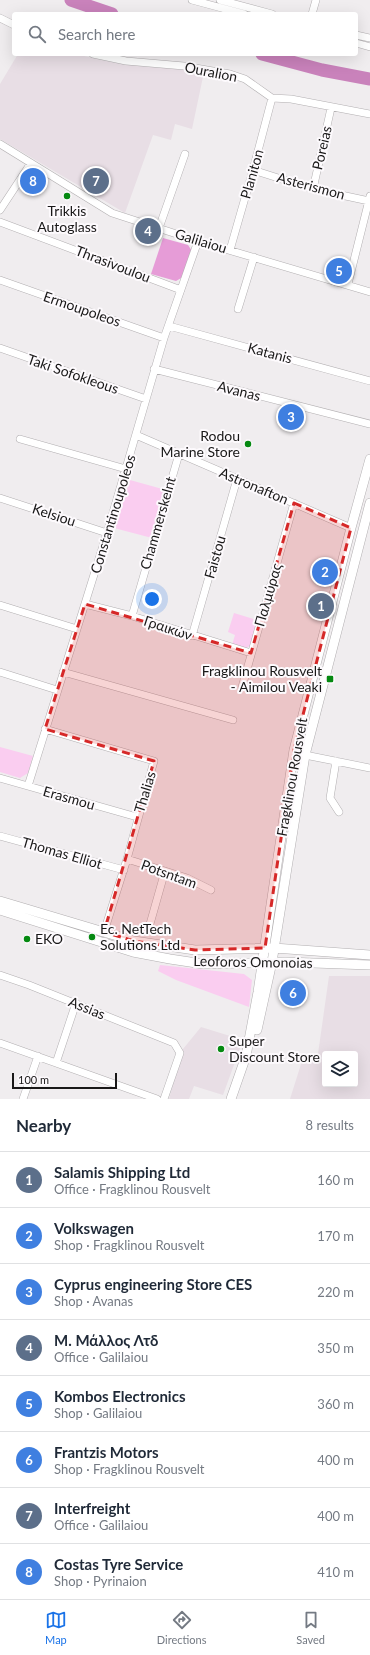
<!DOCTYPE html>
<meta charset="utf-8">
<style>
:root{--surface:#fff;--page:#f6f6f7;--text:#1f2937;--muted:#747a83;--line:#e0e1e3;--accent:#1a73e8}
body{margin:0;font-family:Lato,sans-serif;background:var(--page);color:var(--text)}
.controls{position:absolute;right:12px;bottom:12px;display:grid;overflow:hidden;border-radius:4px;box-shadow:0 4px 16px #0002}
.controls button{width:36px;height:36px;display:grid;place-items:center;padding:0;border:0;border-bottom:1px solid var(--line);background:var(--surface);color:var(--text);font:20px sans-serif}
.scale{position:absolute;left:12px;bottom:10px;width:105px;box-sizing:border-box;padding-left:4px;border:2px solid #191818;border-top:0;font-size:11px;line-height:14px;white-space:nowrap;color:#191818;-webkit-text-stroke:3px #fdfafd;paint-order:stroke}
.you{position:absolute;left:152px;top:599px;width:14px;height:14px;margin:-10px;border:3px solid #fff;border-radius:50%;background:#1a73e8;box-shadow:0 0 0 6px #1a73e833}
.badge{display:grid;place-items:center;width:26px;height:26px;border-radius:50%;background:var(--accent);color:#fff;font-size:13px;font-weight:700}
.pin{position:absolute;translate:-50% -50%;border:2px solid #fff;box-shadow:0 1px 4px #0006}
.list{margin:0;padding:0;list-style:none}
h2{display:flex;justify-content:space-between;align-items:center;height:52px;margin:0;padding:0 16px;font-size:17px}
h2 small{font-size:13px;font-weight:400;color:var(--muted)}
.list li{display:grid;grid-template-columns:26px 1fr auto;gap:12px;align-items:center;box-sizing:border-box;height:56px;padding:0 16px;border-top:1px solid var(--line)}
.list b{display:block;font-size:15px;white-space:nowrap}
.list p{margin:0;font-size:13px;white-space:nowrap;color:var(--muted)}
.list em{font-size:13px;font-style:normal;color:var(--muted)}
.icon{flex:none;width:22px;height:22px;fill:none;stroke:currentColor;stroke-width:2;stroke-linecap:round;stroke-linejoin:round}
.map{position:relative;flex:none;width:370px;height:1099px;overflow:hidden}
.search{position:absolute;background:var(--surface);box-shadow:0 4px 16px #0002;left:12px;right:12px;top:12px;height:44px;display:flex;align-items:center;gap:10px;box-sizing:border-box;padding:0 14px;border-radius:4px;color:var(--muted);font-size:15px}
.sheet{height:500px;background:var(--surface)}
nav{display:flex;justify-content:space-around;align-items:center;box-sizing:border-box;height:56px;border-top:1px solid var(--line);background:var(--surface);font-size:11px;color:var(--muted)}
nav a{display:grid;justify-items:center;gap:2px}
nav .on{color:var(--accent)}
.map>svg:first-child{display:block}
.built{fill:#e8dee5;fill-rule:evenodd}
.green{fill:#facdf0}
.forest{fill:#e69cd7}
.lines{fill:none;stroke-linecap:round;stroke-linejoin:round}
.river{stroke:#c982bb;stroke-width:13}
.minor-casing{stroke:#b2afb1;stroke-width:8}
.major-casing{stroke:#b2afb1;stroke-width:10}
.minor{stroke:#fff;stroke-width:7}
.major{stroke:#fff;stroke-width:9}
.marked{fill:#d62828;fill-opacity:0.2;stroke:#d62828;stroke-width:3;stroke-dasharray:8 5;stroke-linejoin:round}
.poi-dot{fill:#058911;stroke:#fdfafd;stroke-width:1.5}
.labels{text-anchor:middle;stroke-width:4;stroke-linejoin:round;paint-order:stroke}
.street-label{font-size:14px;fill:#191818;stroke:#fdfafd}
.poi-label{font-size:14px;fill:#191818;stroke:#fdfafd;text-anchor:start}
</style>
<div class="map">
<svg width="370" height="1099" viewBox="0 0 370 1099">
<rect width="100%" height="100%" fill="#f0edef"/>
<!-- built -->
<path class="built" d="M18,54H75L116,63L204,72L192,129L175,124L171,140L153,135L125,213L0,139V84Z
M329,976H370V1099H290L302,1061H317ZM325,1054H355V1084H325Z
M201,1027L243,1040L223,1095L194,1086L189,1099H169L183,1049Z"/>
<!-- green -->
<path class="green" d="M130,480L166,490L152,538L114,528Z
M234,613L260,621C257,628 254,648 245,648C241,649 236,646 232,645L235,635L228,632Z
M0,747L33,756L28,773L20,778L0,772Z
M160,965L244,974L252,980L249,1007L176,980L158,971Z"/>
<!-- forest -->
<path class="forest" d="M163,238L188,245L192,251L183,277L176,281L151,274Z"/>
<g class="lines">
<!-- river -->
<path class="river" d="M71,0L112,14
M262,54L322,70L370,79"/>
<!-- minor casing -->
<g class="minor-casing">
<path id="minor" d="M192,0L244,14
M220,0L272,14
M312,14L316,0
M0,18L14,25
M356,35L370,38
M356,43L370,47
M93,54L126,61L184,66L230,74L245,79L272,98L291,99L370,114
M0,144L112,213L198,241L370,292
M253,170L313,189L369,201
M313,189L331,108
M0,210L31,163
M0,222L181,290
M159,228L185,154
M230,250L253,170L272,98
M0,280L164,338
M348,284L370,196
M238,309L254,257
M169,326L370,381
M0,348L146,399
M154,369L370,424
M136,435L351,528
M20,439L126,469
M0,498L107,533
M85,604L132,616L251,653
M0,605L77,629
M132,616L179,454
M192,636L237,479
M0,672L57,690
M63,672L233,720
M242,687L294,503
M45,729L154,761L127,859L104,932
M305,755L370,768
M336,761L330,798L339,812
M0,778L137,817
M28,786L107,533L164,338L198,241
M0,836L124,870
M127,859L187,878L211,890
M148,931L165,871
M0,975L29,985L174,1043L180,1053L164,1099
M0,1043L157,1099
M56,1063L76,1003
M23,1099L38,1056"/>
</g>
<!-- major casing -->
<g class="major-casing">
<path id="major" d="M0,901L134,941L195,950L274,948L370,955
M0,910L133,952L170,959L203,964L285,962L370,965
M257,1030L272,962L305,755L370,503
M231,1099L246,1056L258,992L294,750L351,528L370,459"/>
</g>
<!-- minor -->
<use href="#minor" class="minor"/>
<!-- major -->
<use href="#major" class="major"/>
</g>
<!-- marked area -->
<path class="marked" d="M294,503L351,528L294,750L265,948L195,950L134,941L104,932L154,761L45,729L85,604L251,653Z"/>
<!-- markers -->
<g class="poi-dot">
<circle cx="67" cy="196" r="4"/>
<circle cx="248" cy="444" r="4"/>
<rect x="326" y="675" width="8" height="8" rx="2"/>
<circle cx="92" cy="937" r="4"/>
<circle cx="27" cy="939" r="4"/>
<circle cx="221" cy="1049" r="4"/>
</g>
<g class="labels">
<!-- street labels -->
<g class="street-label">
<text transform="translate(211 72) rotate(11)" y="5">Ouralion</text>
<text transform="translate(322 148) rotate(-77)" y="5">Poreias</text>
<text transform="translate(252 174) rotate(-74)" y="5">Planiton</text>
<text transform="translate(311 186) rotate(15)" y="5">Asterismon</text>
<text transform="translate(201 241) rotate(17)" y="5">Galilaiou</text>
<text transform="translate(113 264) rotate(21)" y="5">Thrasivoulou</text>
<text transform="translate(82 309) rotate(19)" y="5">Ermoupoleos</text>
<text transform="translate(270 353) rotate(15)" y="5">Katanis</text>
<text transform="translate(73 374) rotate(19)" y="5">Taki Sofokleous</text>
<text transform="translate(239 391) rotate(14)" y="5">Avanas</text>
<text transform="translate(254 486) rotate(23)" y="5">Astronafton</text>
<text transform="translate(113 514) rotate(-73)" y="5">Constantinoupoleos</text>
<text transform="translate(54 515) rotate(18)" y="5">Kelsiou</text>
<text transform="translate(158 523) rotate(-74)" y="5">Chammerskelnt</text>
<text transform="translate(215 557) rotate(-74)" y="5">Faistou</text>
<text transform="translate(268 595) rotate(-74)" y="5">Παλμύρας</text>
<text transform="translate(168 628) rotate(18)" y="5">Γραικών</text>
<text transform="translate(292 777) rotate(-80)" y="5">Fragklinou Rousvelt</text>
<text transform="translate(145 792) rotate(-73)" y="5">Thalias</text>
<text transform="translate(69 798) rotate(16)" y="5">Erasmou</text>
<text transform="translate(62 853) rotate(16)" y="5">Thomas Elliot</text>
<text transform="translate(169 874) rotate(20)" y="5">Potsntam</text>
<text transform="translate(253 962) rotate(1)" y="5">Leoforos Omonoias</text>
<text transform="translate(87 1008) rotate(22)" y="5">Assias</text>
</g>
<!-- poi labels -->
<g class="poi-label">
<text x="67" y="216" text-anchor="middle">Trikkis<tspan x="67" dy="16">Autoglass</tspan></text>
<text x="240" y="441" text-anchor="end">Rodou<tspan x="240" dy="16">Marine Store</tspan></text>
<text x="322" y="676" text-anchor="end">Fragklinou Rousvelt<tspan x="322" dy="16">- Aimilou Veaki</tspan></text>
<text x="100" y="934">Ec. NetTech<tspan x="100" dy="16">Solutions Ltd</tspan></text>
<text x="35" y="944">EKO</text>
<text x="229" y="1046">Super<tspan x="229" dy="16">Discount Store</tspan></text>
</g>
</g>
</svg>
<div class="controls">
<button><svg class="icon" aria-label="layers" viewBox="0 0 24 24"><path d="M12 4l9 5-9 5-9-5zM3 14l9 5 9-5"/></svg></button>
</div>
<div class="scale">100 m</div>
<div class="you"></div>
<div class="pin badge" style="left:321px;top:606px;background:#5c6f8a">1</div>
<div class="pin badge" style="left:325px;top:572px;background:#3f7fe0">2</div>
<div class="pin badge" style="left:291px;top:417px;background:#3f7fe0">3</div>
<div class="pin badge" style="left:148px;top:231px;background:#5c6f8a">4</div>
<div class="pin badge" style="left:339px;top:271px;background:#3f7fe0">5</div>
<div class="pin badge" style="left:293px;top:993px;background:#3f7fe0">6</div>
<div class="pin badge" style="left:96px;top:181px;background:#5c6f8a">7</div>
<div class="pin badge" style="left:33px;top:181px;background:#3f7fe0">8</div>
<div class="search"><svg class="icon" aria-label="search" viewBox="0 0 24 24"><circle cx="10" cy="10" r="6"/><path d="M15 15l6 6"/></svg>Search here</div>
</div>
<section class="sheet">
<h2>Nearby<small>8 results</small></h2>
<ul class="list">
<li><span class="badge" style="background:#5c6f8a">1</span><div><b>Salamis Shipping Ltd</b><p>Office · Fragklinou Rousvelt</p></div><em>160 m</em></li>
<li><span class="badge" style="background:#3f7fe0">2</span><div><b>Volkswagen</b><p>Shop · Fragklinou Rousvelt</p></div><em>170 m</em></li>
<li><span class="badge" style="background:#3f7fe0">3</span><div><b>Cyprus engineering Store CES</b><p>Shop · Avanas</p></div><em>220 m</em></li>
<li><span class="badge" style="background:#5c6f8a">4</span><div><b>Μ. Μάλλος Λτδ</b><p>Office · Galilaiou</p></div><em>350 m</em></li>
<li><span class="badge" style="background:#3f7fe0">5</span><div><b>Kombos Electronics</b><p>Shop · Galilaiou</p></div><em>360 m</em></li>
<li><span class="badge" style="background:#3f7fe0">6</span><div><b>Frantzis Motors</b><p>Shop · Fragklinou Rousvelt</p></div><em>400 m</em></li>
<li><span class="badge" style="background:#5c6f8a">7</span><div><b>Interfreight</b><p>Office · Galilaiou</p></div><em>400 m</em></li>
<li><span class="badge" style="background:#3f7fe0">8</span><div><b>Costas Tyre Service</b><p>Shop · Pyrinaion</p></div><em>410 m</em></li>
</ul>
</section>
<nav>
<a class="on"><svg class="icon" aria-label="map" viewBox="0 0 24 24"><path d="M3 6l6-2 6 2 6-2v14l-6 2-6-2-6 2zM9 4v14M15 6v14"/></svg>Map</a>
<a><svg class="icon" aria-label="directions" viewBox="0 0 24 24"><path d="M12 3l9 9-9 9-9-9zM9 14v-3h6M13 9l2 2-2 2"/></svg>Directions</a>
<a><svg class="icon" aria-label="saved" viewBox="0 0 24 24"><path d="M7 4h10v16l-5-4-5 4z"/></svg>Saved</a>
</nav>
